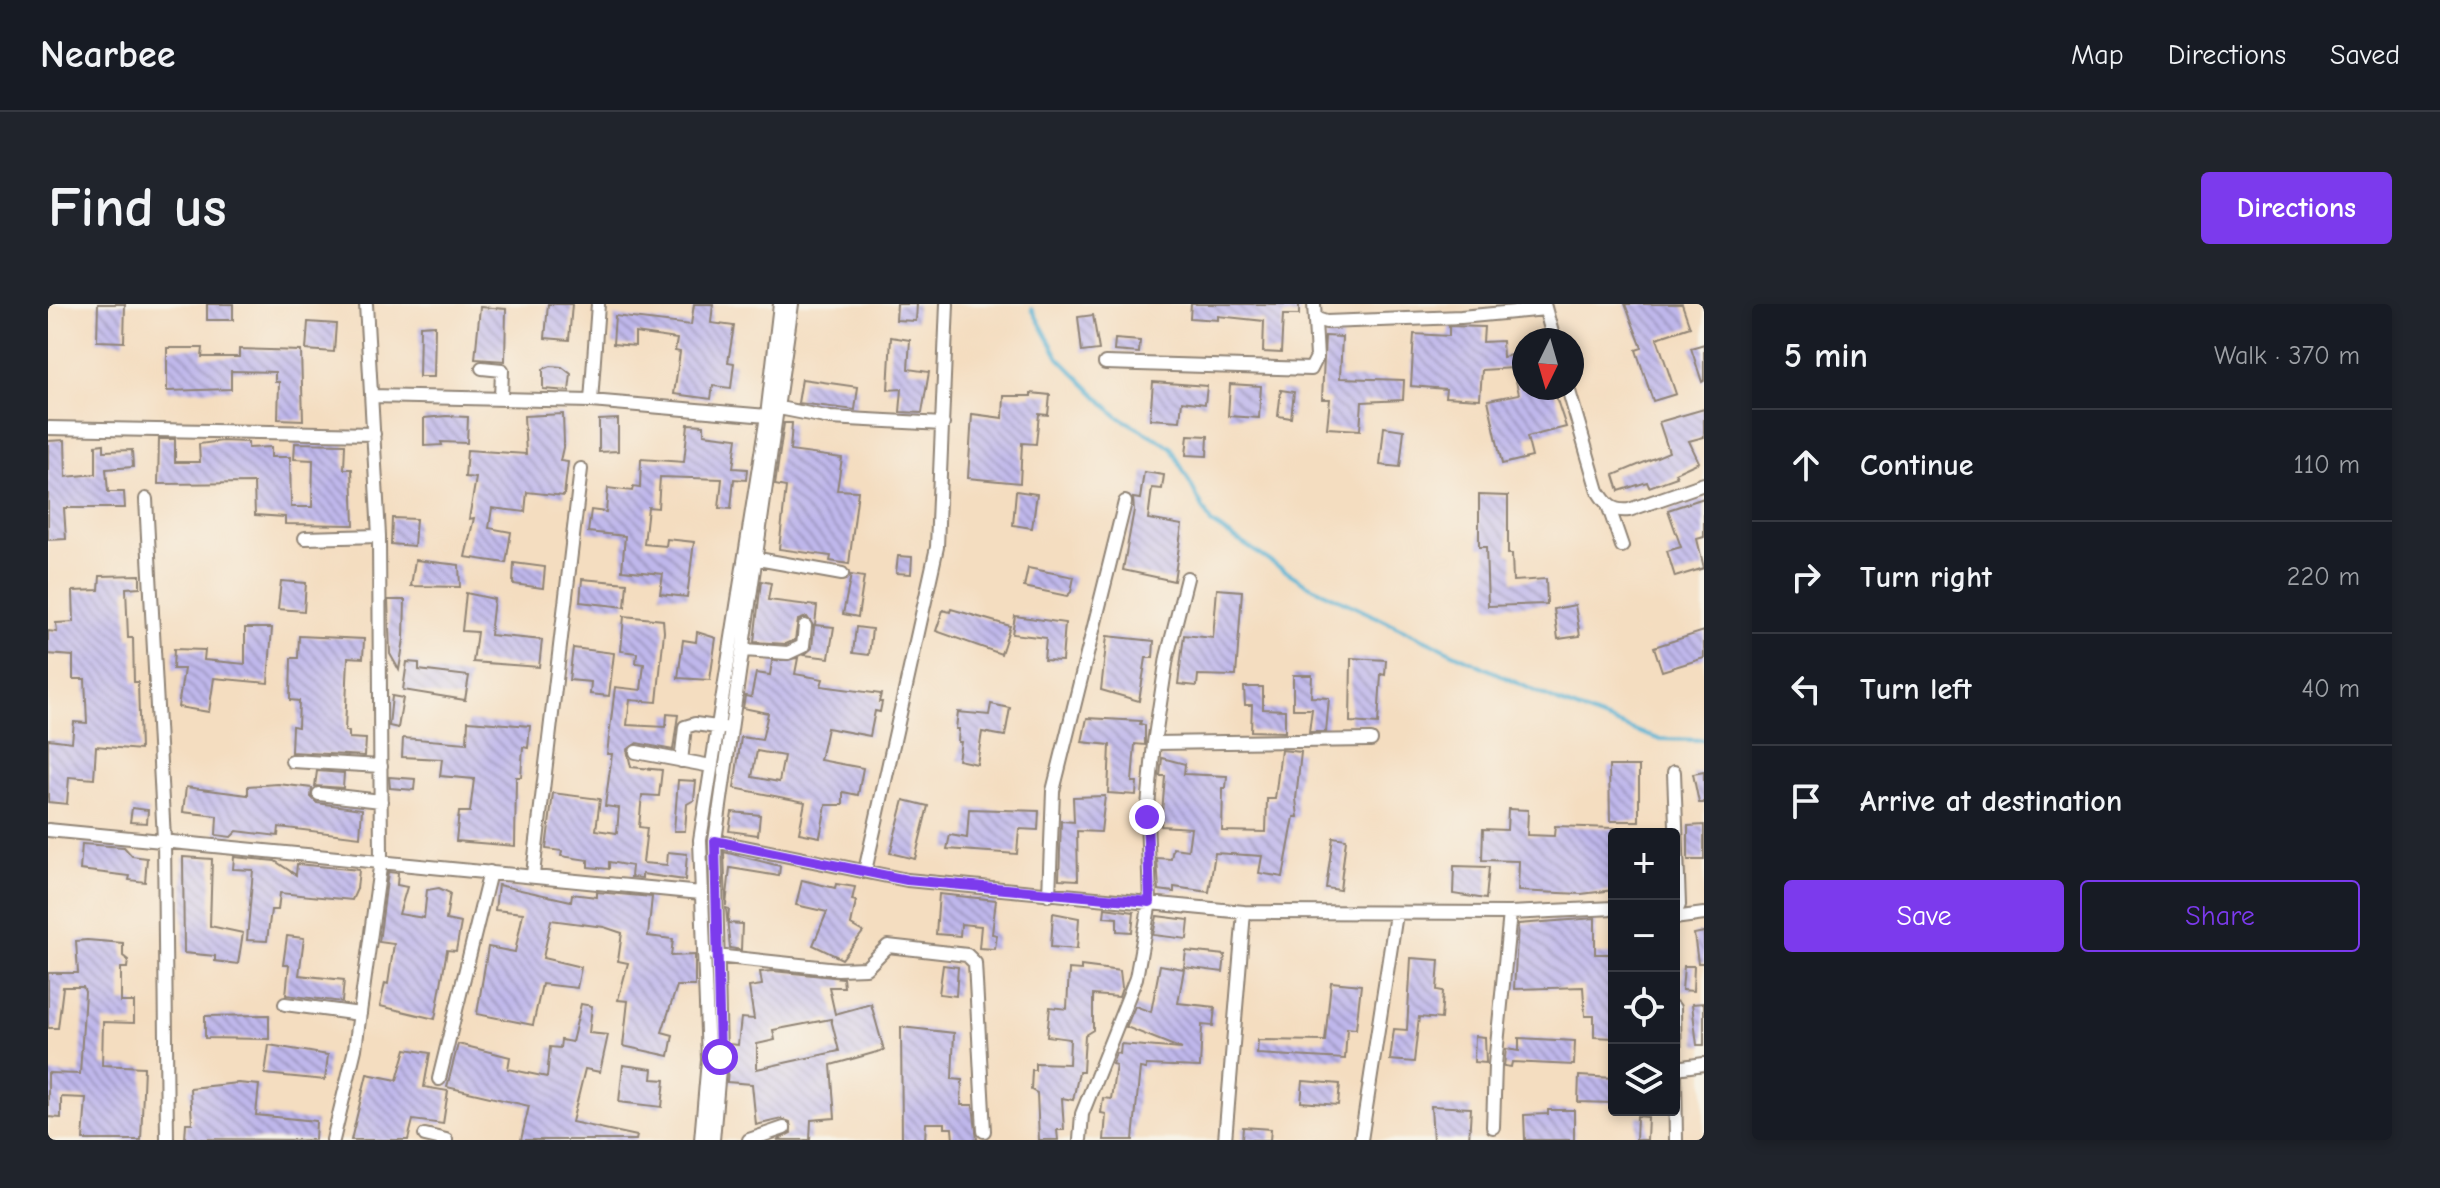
<!DOCTYPE html>
<meta charset="utf-8">
<style>
:root{--surface:#171b24;--page:#20242c;--text:#f1f3f6;--muted:#9ea1a6;--line:#363941;--accent:#7c3aed}
body{margin:0;font-family:"Comic Neue",sans-serif;background:var(--page);color:var(--text)}
.controls{position:absolute;right:24px;bottom:24px;display:grid;overflow:hidden;border-radius:8px;box-shadow:0 4px 12px #0003}
.controls button{width:72px;height:72px;display:grid;place-items:center;padding:0;border:0;border-bottom:2px solid var(--line);background:var(--surface);color:var(--text);font:40px sans-serif}
.compass{position:absolute;left:1464px;top:24px;width:72px;height:72px;border-radius:50%;background:var(--surface);box-shadow:0 4px 12px #0003;rotate:185deg}
.stop{position:absolute;width:24px;height:24px;margin:-18px;border:6px solid #7c3aed;border-radius:50%;background:#fff}
.stop.end{background:#7c3aed;border-color:#fff;box-shadow:0 2px 8px #0008}
.list{margin:0;padding:0;list-style:none}
h2{display:flex;justify-content:space-between;align-items:center;height:104px;margin:0;padding:0 32px;font-size:34px}
h2 small{font-size:26px;font-weight:400;color:var(--muted)}
.list li{display:grid;grid-template-columns:52px 1fr auto;gap:24px;align-items:center;box-sizing:border-box;height:112px;padding:0 32px;border-top:2px solid var(--line)}
.list b{display:block;font-size:30px;white-space:nowrap}
.list em{font-size:26px;font-style:normal;color:var(--muted)}
.actions{display:flex;gap:16px;padding:24px 32px}
.actions a{flex:1;padding:18px 0;border:2px solid var(--accent);border-radius:8px;text-align:center;font-size:28px;color:var(--accent)}
.actions .main{background:var(--accent);color:#fff}
.icon{flex:none;width:44px;height:44px;fill:none;stroke:currentColor;stroke-width:2;stroke-linecap:round;stroke-linejoin:round}
.map{position:relative;flex:none;width:1656px;height:836px;overflow:hidden;border-radius:8px}
header{display:flex;align-items:center;gap:48px;box-sizing:border-box;height:112px;padding:0 40px;background:var(--surface);border-bottom:2px solid var(--line)}
header strong{font-size:38px}
nav{display:flex;gap:44px;margin-inline-start:auto;font-size:28px}
.intro{display:flex;align-items:center;justify-content:space-between;box-sizing:border-box;height:192px;padding:0 48px}
h1{margin:0;font-size:56px}
.button{padding:20px 36px;border-radius:8px;background:var(--accent);color:#fff;font-size:28px;font-weight:700}
main{display:flex;gap:48px;padding:0 48px}
aside{flex:1;background:var(--surface);border-radius:8px;box-shadow:0 4px 12px #0003}
.map>svg:first-child{display:block}
.lines{fill:none;stroke-linecap:round;stroke-linejoin:round}
.stream{stroke:#54b0d2;stroke-width:4}
.building{fill:url(#building-back-hatch);fill-rule:evenodd}
.minor-casing{stroke:#908476;stroke-width:16}
.minor{stroke:#fff;stroke-width:12}
.route{stroke:#7c3aed;stroke-width:10}
</style>
<header>
<strong>Nearbee</strong>
<nav><a>Map</a><a>Directions</a><a>Saved</a></nav>
</header>
<div class="intro"><h1>Find us</h1><a class="button">Directions</a></div>
<main>
<div class="map">
<svg width="1656" height="836" viewBox="0 0 1656 836">
<defs>
<pattern id="building-back-hatch" width="6" height="6" patternUnits="userSpaceOnUse" patternTransform="scale(2)"><rect width="6" height="6" fill="#bfb7eb"/><path d="M-1 5l2 2M0 0l6 6M5-1l2 2" fill="none" stroke="#9b95bf"/></pattern>
</defs>
<rect width="100%" height="100%" fill="#f7f3e8"/>
<filter id="ink" filterUnits="userSpaceOnUse"><feTurbulence type="fractalNoise" baseFrequency=".0125" numOctaves="2"/><feDisplacementMap in="SourceGraphic" scale="16" xChannelSelector="R" yChannelSelector="G"/><feConvolveMatrix kernelMatrix="1 2 1 2 8 2 1 2 1" color-interpolation-filters="sRGB"/></filter>
<filter id="wash" filterUnits="userSpaceOnUse"><feTurbulence type="fractalNoise" baseFrequency=".006" numOctaves="4" result="noise"/><feDisplacementMap in="SourceGraphic" scale="32" xChannelSelector="R" yChannelSelector="G"/><feGaussianBlur stdDeviation="1.8" result="paint"/><feColorMatrix in="noise" values="0 0 0 0 0 0 0 0 0 0 0 0 0 0 0 0 0 1.4 0 .05"/><feComposite in="paint" operator="in"/></filter>
<g filter="url(#wash)">
<rect width="100%" height="100%" fill="#f4ddc0"/>
<g class="lines">
<!-- stream -->
<path class="stream" d="M984,5L1011,54L1069,112L1123,143L1163,219L1258,280L1510,398L1610,435L1656,436"/>
</g>
<g id="blocks">
<!-- building -->
<path class="building" d="M50,0H77L76,38L49,37Z
M159,0H185V16H159Z
M500,0H524L521,36L497,34Z
M646,0H665L663,19L686,22L680,58L686,59L683,84L665,82L663,95L626,90L632,48L627,47L629,35L587,29V42L565,40L567,12L643,21Z
M849,0H869L868,17L848,16Z
M1143,0H1251V11H1235L1233,49L1215,48L1216,17L1170,12V16L1142,14Z
M1577,0H1634L1642,23L1609,34L1628,90L1605,97L1588,46L1594,44Z
M432,3L458,5L457,57L427,55Z
M1045,11L1051,46L1034,48L1030,13Z
M260,18L288,20L286,48L258,46Z
M387,21L386,73H371L372,22Z
M1401,22L1436,23L1435,38L1454,37L1455,53L1476,48V84H1505L1518,123L1479,133L1484,153L1454,160L1440,96L1471,90L1465,64L1434,66L1432,95L1397,93L1398,85L1363,82L1366,30L1401,32Z
M1277,32L1294,33L1292,74L1356,76L1355,96L1314,98L1312,126L1279,124L1282,95H1274Z
M843,33L862,36L860,65L881,68L874,109L852,108L854,85L840,86Z
M1067,35L1092,37L1091,49L1066,47Z
M1656,40V77L1654,78L1643,44Z
M119,44H155L154,53H191V45L253,47L255,116L230,115L231,78H227V68L183,67V85L119,87Z
M503,62L514,63L523,70L521,87L495,85V65Z
M754,75L810,83L807,106L750,99Z
M1105,78L1159,82L1157,100L1134,97L1132,117L1102,115Z
M1182,80L1213,82L1211,114L1180,112Z
M1233,86L1246,88L1243,114L1230,112Z
M983,89L1002,91L1000,111L991,110L988,140L974,139L972,179L920,174L924,110L955,114L956,92H983Z
M1656,105V133L1641,137L1651,158L1627,169L1629,173L1601,183L1599,178L1571,187L1566,171L1621,148L1611,118Z
M515,110L516,139L512,157L520,158L516,192L479,188L477,208L444,204L441,224L463,228L458,259L417,253L426,214L421,215L428,174L417,173L419,146L478,150L476,112Z
M398,112L420,113L419,139L393,138L394,141L376,142V114Z
M570,115V147L551,148V116Z
M736,119H744L742,147L794,154L789,186L810,187L801,260L782,257L783,252L731,245L738,183L727,181Z
M640,120L656,121V130L689,134L685,164L699,165L698,176L686,175L683,205L671,204L674,175L612,173L610,204L600,203L596,240L618,242L619,235L646,238L639,293L612,290L615,270L574,266L577,232L540,228L543,206L558,208L560,184L584,187L585,183L592,184L593,155L636,158Z
M1336,123L1356,126L1352,163L1332,161Z
M1140,131L1160,132L1159,152L1138,151Z
M111,135H127V158H152L151,140L174,137L200,138V144L223,143V153H242L243,203H264L265,156L246,155L247,139L297,140L296,165H304L306,221L237,220V213L207,211L206,179L110,180Z
M17,136L18,173L48,170V141L56,140V147L84,146L85,163L58,165L60,188H76L77,204H16L18,235L0,236V137Z
M1096,168L1116,171L1114,185L1104,184L1100,215L1134,221L1126,277L1075,266L1086,206L1085,194L1092,195Z
M968,187L989,190L984,224L965,221Z
M1431,191L1460,192V250H1464L1465,277L1498,275L1499,300L1440,302L1438,243H1431Z
M1656,194V233L1649,235L1656,264L1627,273L1619,247L1633,243L1620,206Z
M344,214L368,215L366,242L343,240Z
M850,252L864,253L863,270L848,269Z
M367,256L411,261L412,283L363,282Z
M466,259L497,263L495,284L465,280Z
M980,264L1026,273L1023,288L1019,292L976,283Z
M92,271V283L78,284L80,334H85L86,378H90L92,446L48,442L46,475L21,473L19,500L0,498V435L24,438L26,418L39,419L37,375H25V352L0,350V327L9,328L8,319L26,318L25,287L51,286L52,272Z
M803,271L816,273L810,313L795,310Z
M534,275L579,279L577,303L532,298Z
M233,277L258,279L256,307L230,305Z
M713,277L723,279L720,296L769,302L767,321L786,323L781,354L756,351L764,344L766,323L759,313L750,316L747,336L738,340L706,338Z
M1169,285L1194,287L1188,372L1150,371L1149,382L1130,380L1136,331L1165,334Z
M418,289L446,295L442,331L494,336L491,363L425,358L429,328L414,327Z
M340,296H357L356,335L351,366L342,350Z
M1527,301L1532,332L1510,335L1506,305Z
M903,305L962,322L953,350L888,327L895,306L902,308Z
M576,312L615,316L616,328L609,398L582,396L579,421L618,423L619,410L630,411L625,446L589,439L579,446L583,463L614,466L611,492L594,491L591,523L599,524L595,559L619,561L620,548L639,550L637,576L594,570V574L583,573L584,562L561,558V565L540,563V556L513,552L514,547L498,545L505,489L552,495L548,526L569,529L571,504L557,502L564,450H559L567,383L593,386L596,360L588,359L589,349L573,347Z
M967,312L1017,319L1014,357L996,356L998,334L964,330Z
M808,323L824,325L821,351L805,349Z
M197,324H224L220,379L166,374L161,408L130,403L136,365H125L126,345L157,346L156,356L197,360Z
M1656,327V354L1614,367L1606,343Z
M649,328L668,334L662,376L630,374L635,336L648,338Z
M251,332L316,335L315,354L300,353L297,427L301,428V434L318,435L317,452L243,448L244,422L250,423L251,397L242,396L243,354H250Z
M1059,332L1106,337L1105,354H1098L1091,397L1053,386Z
M525,344L566,349L561,392L542,390L543,378L521,376Z
M750,354L747,370L775,375L773,382L833,390L831,398H834L832,408L827,407L822,432L779,424L772,456L815,464L810,491L795,488V501H778L772,533L751,529L757,498L686,484L693,433L714,436L720,409L695,404L697,392L703,393L708,369L722,371L724,357ZM709,447L736,452L731,478L704,473Z
M1303,354L1338,356L1337,371L1333,370L1330,420L1302,418Z
M359,358L371,359V366L421,372L417,396L355,386Z
M1245,371H1264L1263,393L1281,394L1278,428H1261L1264,405H1245Z
M1196,383H1215V405L1237,406V428L1203,427L1204,401H1197Z
M344,392L355,394L350,424L341,422Z
M943,400L962,404L957,432L934,428L929,460L910,456L913,438H910L911,425H908L910,408L941,411Z
M1039,414L1093,417L1092,420L1097,421V441L1087,440L1084,478H1089L1088,491L1060,489L1062,441L1034,438Z
M420,417L482,422L480,444L475,443L473,473H468L467,542L408,537L411,508H422L426,475L392,472L394,455L354,453L355,434L419,439Z
M1233,446L1253,448L1248,495L1250,513H1246L1235,573L1211,569L1214,552L1167,549L1161,588L1126,583V588L1111,586L1109,554L1123,555L1125,544L1140,546L1143,524L1113,522L1117,472H1112L1114,454L1137,460L1136,470L1179,472L1178,484H1175L1174,527L1218,528L1219,495H1227Z
M1561,462H1591V517H1562Z
M269,467L296,469L295,484L267,482Z
M1656,468V499H1651L1645,470Z
M341,473L367,475L366,486L342,484Z
M630,476L648,477L646,496L639,500L637,527H626Z
M230,480L264,484L263,493L269,499L314,505L312,533L231,523L230,532L189,527L183,533L168,531L169,512L135,508L138,483L200,491V482Z
M1057,492L1053,528L1029,527L1030,576L1011,575L1013,517L1026,518L1025,493Z
M856,496L880,502L867,555L842,549Z
M84,504L100,506L99,519L82,518Z
M921,505L991,507L990,526L971,525L969,550L899,545L902,531L919,534Z
M1460,505L1480,506L1479,531L1506,532L1507,522L1566,524V586L1533,590L1470,587L1471,557L1434,556L1435,525L1459,526Z
M684,508L712,511L710,531L681,527Z
M1656,521V556H1640V522Z
M1285,533L1298,535L1292,586L1278,584Z
M34,540L76,543L84,552L99,554L97,578L81,576L82,572L32,566Z
M676,548L732,562L731,572L682,564L678,602Z
M135,553L164,555L162,622L195,629L190,660L167,657V652L136,649Z
M186,553L227,557L248,571L249,560L311,566L309,585L304,596L232,589L230,606H223L219,637L199,636L205,566L185,565Z
M1406,562L1441,563L1438,595L1405,590Z
M340,568L350,569L349,581L359,583L351,610L376,614L379,586L391,584L402,589L398,616L413,619L408,647L399,646L387,715L332,702L337,679L340,680L346,640L331,638Z
M754,576L787,584L788,580L807,583L804,596L808,597L803,621L815,628L794,655L765,641L779,608L748,601Z
M450,581L523,597L524,590L549,593V588L604,593L600,632L625,635L623,652L647,651V682H629L614,728L625,731L621,752L575,742L580,697L570,696L580,659L570,657L574,629L556,623L503,616L495,654L533,663L529,684L494,680L485,721L429,710L440,643L467,648L475,609L447,606Z
M891,590L948,596L944,630L949,631L947,645L931,644L933,622L913,620L912,632L888,630Z
M678,604L681,605L680,619L694,620L693,646L682,644Z
M1057,604L1086,608L1084,628L1069,627V614L1056,613Z
M1005,609L1031,614L1029,645L1003,643Z
M1109,612L1141,616L1139,635L1105,631Z
M1547,614V650H1566V734L1546,733V712H1537L1535,683L1466,685L1470,620Z
M1656,628V659H1650L1646,630Z
M239,632L256,634L251,671L296,676L294,698L238,691L241,661H235Z
M39,636L75,639V652L80,656L79,664H73V698H86V719L55,718L54,761L96,763L93,836H35L38,794L13,793V814L0,813V769L32,770L37,688L35,683H15L10,724H0V669H30L28,637Z
M1138,647L1177,651L1175,668L1136,663Z
M1363,654L1391,656L1389,686L1395,687L1393,715L1371,713L1366,758L1342,756L1346,725L1359,726Z
M895,661L910,663L908,692L891,690Z
M1112,661L1136,665L1130,699L1167,703L1165,722L1154,721L1152,763L1098,761V765L1092,764L1085,836H1056L1058,810L1053,809L1055,794L1063,795L1068,761L1064,760L1068,749L1072,750L1073,740L1134,745L1078,723L1087,702L1103,708Z
M1033,662L1072,667L1074,684L1071,693L1045,691V726L1037,731L1035,768H1031L1025,796L1014,794L1016,826H1009L1010,836H991L989,789L983,786L984,766H987V759L1021,760L1022,735L999,732L1002,703L1019,705L1021,665L1033,666Z
M1636,662H1646L1645,687L1634,686Z
M725,667L795,674L796,683H781L787,710L823,700L836,746L783,761L787,814L763,816L762,836H729L743,829L742,818L734,815L708,821L704,780L679,778L681,740L690,741L693,714L706,715L701,683L714,681L712,668ZM783,715L791,747L709,765V740L727,736L725,726Z
M1283,678L1313,681L1308,725L1299,724L1297,755L1209,750L1210,736L1277,737Z
M1656,699V741H1649L1644,700Z
M533,700L544,702L541,729L560,731L552,768L537,765L524,818L589,832L588,836H473L481,802L399,783L410,740L462,753L460,765L499,773L502,743L512,744L513,736L524,738Z
M221,711V735L157,734V712Z
M853,723L906,729L904,775L914,776L913,801H925L929,836H905L904,824H897V819H878L877,836H854Z
M1427,732L1437,733L1438,759L1426,758Z
M1471,734L1527,737L1526,761L1464,758L1463,763L1456,762L1458,745L1471,747Z
M221,741L280,751L277,776L217,770Z
M358,745L382,749L376,783L400,787L395,820L365,816L360,836H303L319,770L349,776Z
M575,761L605,765L604,775L617,776L614,803L571,798Z
M1531,772L1566,774V799L1530,798Z
M1255,777L1292,780L1290,801L1253,798Z
M190,779L211,781L208,811L268,817L267,836L137,835L138,819H144L142,784Z
M1383,802L1423,804L1421,836H1385Z
M1500,806H1526V836H1477L1476,811L1500,810Z
M1589,812L1600,813L1599,836H1588Z
M1195,823L1223,825L1222,836H1194Z"/>
</g>
</g>
<g filter="url(#ink)">
<use href="#blocks" fill-opacity="0" stroke="#908476" stroke-width="2"/>
<g class="lines">
<!-- minor casing -->
<g class="minor-casing">
<path id="minor" d="M1496,0L1506,36
M1269,15L1278,18L1413,13L1497,5
M1057,59L1263,65L1269,53L1266,0
M434,64L454,66L453,95
M1520,84L1550,187C1558,200 1564,208 1581,206L1656,180
M323,92L543,97L719,112
M543,97L550,0
M731,104L782,114L895,120
M0,124L326,130
M98,195L116,535L119,836
M1560,201L1574,242
M257,234L331,232
M710,255L794,270
M696,346L740,349L755,342L757,322
M1106,439L1323,436
M588,448L663,462
M244,457L333,462
M633,457L637,423L647,420L676,424
M1626,468L1631,601L1626,611
M271,490L333,497
M0,526L653,589
M667,537L859,576L1196,608L1462,609L1566,604
M817,567L889,243L899,0
M485,570L533,165
M1001,591L1005,487L1077,198
M1626,614L1656,610
M668,652L790,665L818,664L840,642L919,651L927,659L936,827
M237,700L312,710
M1626,704L1628,836
M1628,764L1656,760
M391,775L442,568
M1445,823L1447,761L1462,609
M377,831L398,836
M285,836L307,745L333,556L331,232L318,0
M653,836L660,756L652,536L719,112L732,0
M665,836L672,753L667,537L744,0
M701,836L736,824
M1032,836L1034,810L1088,674L1102,598L1099,513L1106,439L1119,353L1139,274
M1177,836L1196,608
M1313,836L1348,610"/>
</g>
<!-- minor -->
<use href="#minor" class="minor"/>
</g>
</g>
<g class="lines" filter="url(#ink)">
<!-- route -->
<path class="route" d="M672,753L667,537L859,576L1102,598L1099,513"/>
</g>
</svg>
<div class="controls">
<button>+</button>
<button>−</button>
<button><svg class="icon" aria-label="locate" viewBox="0 0 24 24"><circle cx="12" cy="12" r="6"/><path d="M12 2v4M12 18v4M2 12h4M18 12h4"/></svg></button>
<button><svg class="icon" aria-label="layers" viewBox="0 0 24 24"><path d="M12 4l9 5-9 5-9-5zM3 14l9 5 9-5"/></svg></button>
</div>
<svg class="compass" viewBox="-18 -18 36 36"><path d="M0-13l5 13h-10z" fill="#e53935"/><path d="M0 13l5-13h-10z" fill="#9ea1a6"/></svg>
<div class="stop" style="left:672px;top:753px"></div>
<div class="stop end" style="left:1099px;top:513px"></div>
</div>
<aside>
<h2>5 min<small>Walk · 370 m</small></h2>
<ul class="list">
<li><svg class="icon" aria-label="ahead" viewBox="0 0 24 24"><path d="M12 20V5M6 11l6-6 6 6"/></svg><div><b>Continue</b></div><em>110 m</em></li>
<li><svg class="icon" aria-label="right" viewBox="0 0 24 24"><path d="M7 20v-9h11M14 6l5 5-5 5"/></svg><div><b>Turn right</b></div><em>220 m</em></li>
<li><svg class="icon" aria-label="left" viewBox="0 0 24 24"><path d="M17 20v-9H6M10 6l-5 5 5 5"/></svg><div><b>Turn left</b></div><em>40 m</em></li>
<li><svg class="icon" aria-label="arrive" viewBox="0 0 24 24"><path d="M6 21V4h12l-3 4 3 4H6"/></svg><div><b>Arrive at destination</b></div></li>
</ul>
<div class="actions"><a class="main">Save</a><a>Share</a></div>
</aside>
</main>
